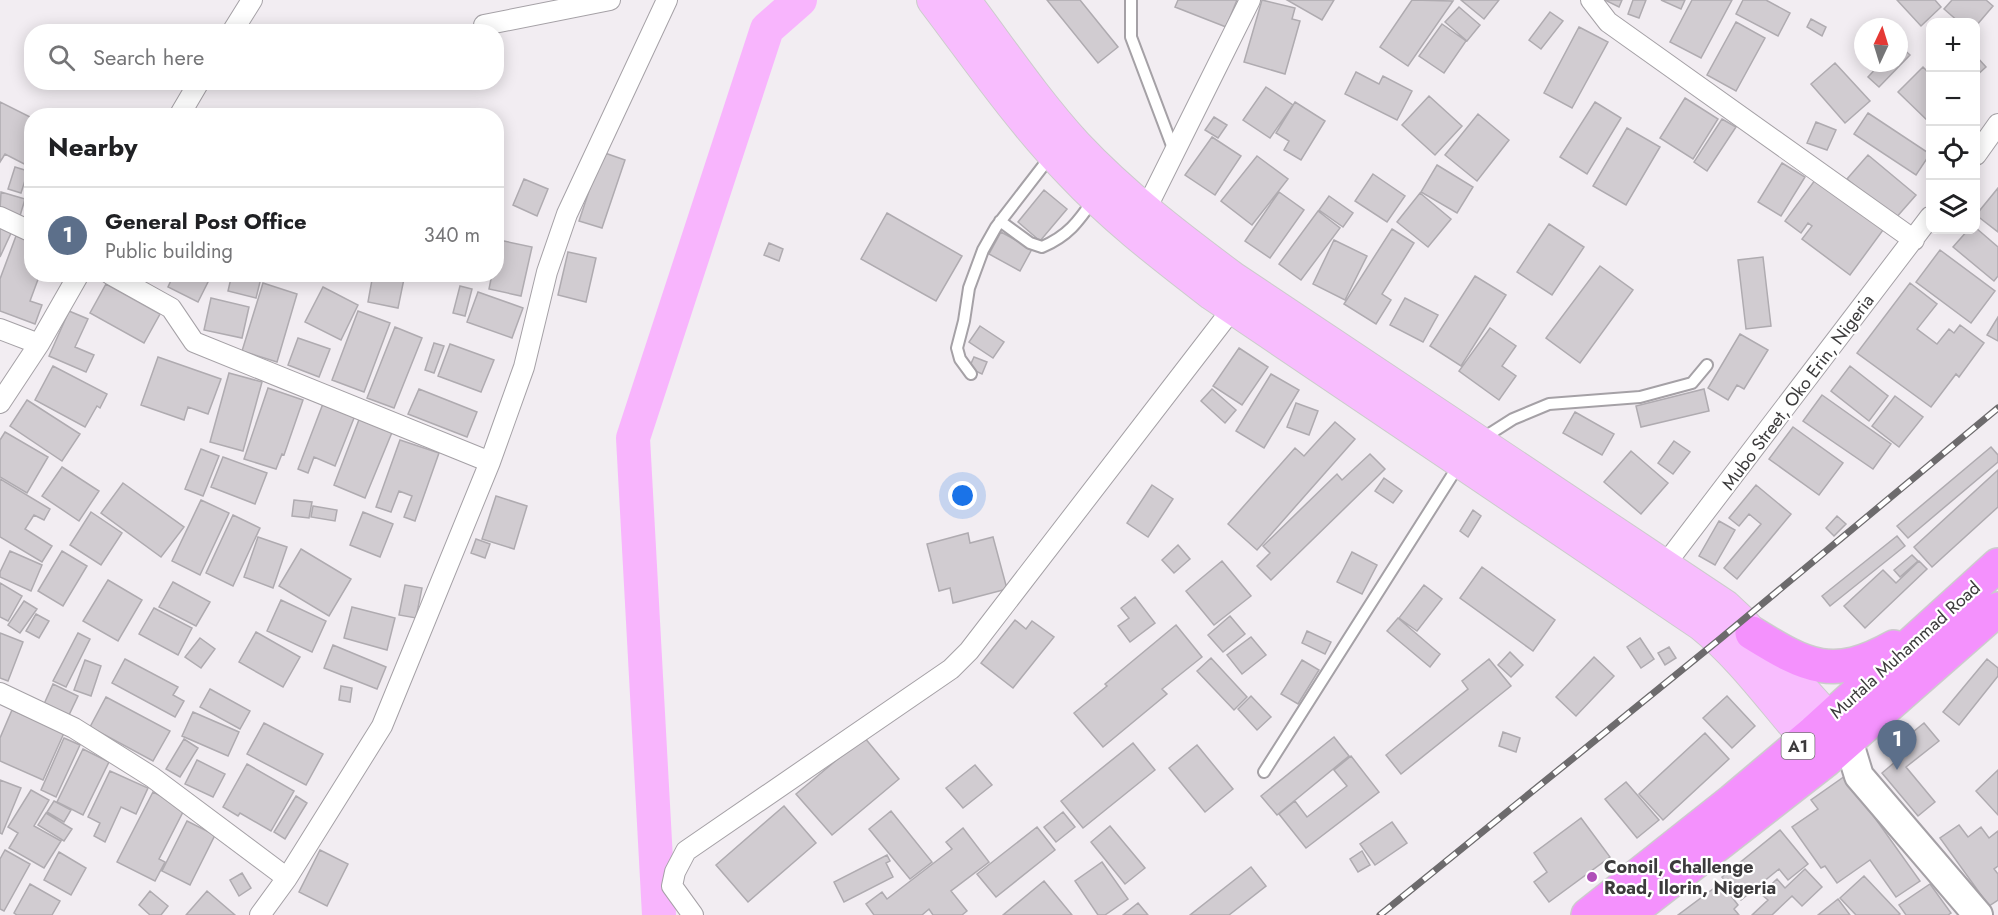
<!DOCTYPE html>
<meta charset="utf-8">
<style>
:root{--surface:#fff;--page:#f2f2f2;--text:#202124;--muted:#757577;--line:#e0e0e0;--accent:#af4fb8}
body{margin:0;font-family:Jost,sans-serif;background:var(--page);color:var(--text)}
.controls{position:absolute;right:18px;top:18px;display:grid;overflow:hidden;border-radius:12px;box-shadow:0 3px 15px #0003}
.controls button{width:54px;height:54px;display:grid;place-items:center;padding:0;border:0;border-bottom:2px solid var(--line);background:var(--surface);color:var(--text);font:30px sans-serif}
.compass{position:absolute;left:1854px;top:18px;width:54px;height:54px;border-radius:50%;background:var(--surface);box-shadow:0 3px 15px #0003;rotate:4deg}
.you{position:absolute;left:963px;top:496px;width:21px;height:21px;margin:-15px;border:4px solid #fff;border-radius:50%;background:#1a73e8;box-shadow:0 0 0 9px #1a73e833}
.badge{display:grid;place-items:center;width:39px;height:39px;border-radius:50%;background:var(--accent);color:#fff;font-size:20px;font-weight:700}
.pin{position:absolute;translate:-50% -50px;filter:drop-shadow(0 2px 3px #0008)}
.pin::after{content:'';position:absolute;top:32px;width:21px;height:18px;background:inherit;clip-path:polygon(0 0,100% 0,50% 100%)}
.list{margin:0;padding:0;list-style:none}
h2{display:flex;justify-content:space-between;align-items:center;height:78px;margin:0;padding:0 24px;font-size:26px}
h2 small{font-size:20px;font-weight:400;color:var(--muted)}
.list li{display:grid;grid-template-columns:39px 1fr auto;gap:18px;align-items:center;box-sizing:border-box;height:96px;padding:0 24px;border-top:2px solid var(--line)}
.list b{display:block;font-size:22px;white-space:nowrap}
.list p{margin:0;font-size:20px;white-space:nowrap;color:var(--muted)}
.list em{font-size:20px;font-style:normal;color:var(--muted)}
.icon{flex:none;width:33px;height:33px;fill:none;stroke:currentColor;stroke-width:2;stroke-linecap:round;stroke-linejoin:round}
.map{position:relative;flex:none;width:1998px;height:915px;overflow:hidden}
.search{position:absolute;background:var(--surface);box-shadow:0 3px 15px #0003;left:24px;top:24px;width:480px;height:66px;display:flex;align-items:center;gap:15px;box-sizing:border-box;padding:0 21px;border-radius:24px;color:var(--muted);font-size:22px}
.panel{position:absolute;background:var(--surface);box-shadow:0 3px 15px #0003;left:24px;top:108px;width:480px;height:174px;border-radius:24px}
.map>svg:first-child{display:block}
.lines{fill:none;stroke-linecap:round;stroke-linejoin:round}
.river{stroke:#f8b5fd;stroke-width:34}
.building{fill:#d1ccd1;stroke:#afabb0;stroke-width:1.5}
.lane-casing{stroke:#a5a1a6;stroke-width:14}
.street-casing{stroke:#a5a1a6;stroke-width:22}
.secondary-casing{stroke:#a5a1a6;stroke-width:32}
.primary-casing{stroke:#ccc;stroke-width:34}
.highway-casing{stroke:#ccc;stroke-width:36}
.lane{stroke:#fff;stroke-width:10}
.street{stroke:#fff;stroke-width:20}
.secondary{stroke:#fff;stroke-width:28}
.primary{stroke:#f8bdfe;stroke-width:32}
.highway{stroke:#f491fd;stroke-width:33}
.rail-casing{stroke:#6d6b6d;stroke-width:7}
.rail{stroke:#fff;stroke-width:4.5;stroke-dasharray:14;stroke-linecap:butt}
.poi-dot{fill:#af4fb8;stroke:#fff;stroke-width:2}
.labels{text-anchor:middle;stroke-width:4.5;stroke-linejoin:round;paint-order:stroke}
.shield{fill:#fff;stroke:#767676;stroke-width:1.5}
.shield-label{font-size:16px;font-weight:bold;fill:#3c3b3c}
.street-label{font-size:18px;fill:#3c3b3c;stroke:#fff}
.poi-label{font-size:18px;font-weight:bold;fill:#3c3b3c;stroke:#fff;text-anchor:start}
</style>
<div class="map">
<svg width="1998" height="915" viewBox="0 0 1998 915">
<rect width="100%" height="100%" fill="#f2edf2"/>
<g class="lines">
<!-- river -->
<path class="river" d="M659,915L633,438L767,29L800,0"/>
</g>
<!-- building -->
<path class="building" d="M1047,0H1080L1118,47L1098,63Z
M1178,0H1237L1226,27L1175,7Z
M1262,0L1295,8L1292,19L1300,21L1285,74L1244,62Z
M1287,0H1334L1322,20Z
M1412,0L1453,1L1408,66L1380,47Z
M1461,0H1499L1484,19Z
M1605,0H1622L1619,7Z
M1633,0H1646L1639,18L1628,14Z
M1661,0H1685L1681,9Z
M1692,0H1732L1701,58L1670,42Z
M1743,0H1766L1790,13L1778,36L1736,14Z
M1897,0H1935L1941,7L1921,26Z
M1952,0H1986L1993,6L1976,26V22H1959L1944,9Z
M1459,7L1480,25L1467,41L1445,22Z
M1550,12L1563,21L1541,49L1529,40Z
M1811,19L1826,27L1822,36L1807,27Z
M1736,22L1765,38L1736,91L1707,75Z
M1442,24L1466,41L1444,73L1419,56Z
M1579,27L1608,42L1572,108L1544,93Z
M1899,45L1910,55L1879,87L1868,77L1881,63H1899Z
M1976,56L1986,67L1976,76Z
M1835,63L1870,101L1845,123L1811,84Z
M1923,67L1930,74V123L1898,92Z
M1356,72L1379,84L1383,76L1412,91L1397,120L1345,94Z
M1266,87L1293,105L1270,138L1243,120Z
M1429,96L1462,126L1435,155L1402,125Z
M1685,98L1718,119L1693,159L1660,138Z
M0,102L32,118V168L5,154L0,162Z
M1295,102L1325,121L1301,160L1284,150L1289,141L1276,133Z
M1595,102L1621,118L1587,174L1560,157Z
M1868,113L1930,154L1916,175L1854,134Z
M1478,114L1509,140L1477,181L1445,155Z
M1214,117L1227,125L1218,138L1205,130Z
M1722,119L1736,127L1707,171L1694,162Z
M1816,122L1836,130L1827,150L1807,143Z
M1627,128L1660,147L1626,205L1593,186Z
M1212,137L1241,156L1215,195L1185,175Z
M602,152L625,160L602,228L579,221Z
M1868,155L1916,195L1895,219L1847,179Z
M1257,156L1288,179L1252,225L1221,201Z
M1782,163L1805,177L1781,216L1758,202Z
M1437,165L1473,187L1457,213L1421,192Z
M15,167L28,171L21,193L8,189Z
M1373,174L1405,196L1387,222L1355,201Z
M1818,176L1886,226L1850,275L1802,239L1812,226L1808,223L1801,233L1785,221Z
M524,179L548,189L537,216L513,205Z
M1998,188V232L1976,215Z
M1044,190L1067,209L1040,241L1018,222Z
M1,192L25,199L20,216L0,210Z
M1279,192L1304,210L1270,258L1245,241Z
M1420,193L1451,219L1428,247L1397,222Z
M1329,196L1353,213L1343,227L1319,210Z
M1318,211L1340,228L1301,280L1279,264Z
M887,213L962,256L936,301L861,259Z
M1549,224L1584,247L1552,295L1517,272Z
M0,225L12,231L0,257Z
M1976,228L1998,247V276L1994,281L1953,247L1968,230H1976Z
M1392,229L1414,243L1382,294L1391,300L1376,324L1344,304Z
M1001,232L1032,249L1020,271L989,254Z
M16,236L32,241V274H40L30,301L42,305L35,324L0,311V279Z
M499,240L532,247L521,296L489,289L492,274H496V252Z
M1334,240L1367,256L1345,300L1313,284Z
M769,243L783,249L779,261L764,255Z
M1940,250L1995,291L1971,323L1916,282Z
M568,252L596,258L586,302L558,295Z
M1763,257L1771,326L1746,329L1738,260Z
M1600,266L1633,290L1580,363L1546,338Z
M174,274H212L198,302L168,287Z
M232,274H262L256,298L228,291Z
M373,274H405L398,308L368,302Z
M1475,276L1506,295L1461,366L1430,346Z
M263,283L297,294L277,362L242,351Z
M1910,283L1937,304L1917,329L1937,344L1949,329L1954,333L1960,325L1984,343L1959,377L1956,374L1931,407L1857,353Z
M106,284L160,314L144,343L90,313Z
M460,286L472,289L465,316L453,313Z
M323,287L358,305L341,340L305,322Z
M478,292L523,308L512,338L467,322Z
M211,298L249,307L242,338L204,330Z
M1405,298L1438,315L1423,342L1390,325Z
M69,311L88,319L75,347L94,355L86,372L49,356Z
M358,311L390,323L364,392L332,380Z
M1998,317V341L1987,335Z
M980,326L1004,342L993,358L969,342Z
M395,327L422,338L394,408L367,398Z
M1490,328L1516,346L1502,366L1516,376L1499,400L1459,371Z
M1740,334L1768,350L1744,389L1737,385L1728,400L1708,388Z
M298,338L330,349L319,377L288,365Z
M434,343L444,346L434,373L425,370Z
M450,344L494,360L481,392L438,376Z
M1239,348L1268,367L1242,405L1213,386Z
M158,357L221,379L208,414L188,407L184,420L141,405Z
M974,357L987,362L982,374L969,368Z
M53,366L107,394L100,408L97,406L85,427L35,400Z
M1850,366L1888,396L1869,421L1831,391Z
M229,373L262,382L243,451L210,442Z
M1271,374L1299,390L1264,448L1236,431Z
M268,388L303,400L284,455L282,454L276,469L244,459Z
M419,389L477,412L467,437L408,414Z
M1212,389L1236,410L1225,423L1201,401Z
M1704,389L1709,411L1641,427L1636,406Z
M1822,395L1891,444L1873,469L1803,421Z
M1895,396L1923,417L1899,447L1872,426Z
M27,400L80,434L62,461L10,426Z
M324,401L356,413L335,466L314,457L308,473L298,469Z
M1296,403L1318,411L1309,435L1287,427Z
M1575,412L1614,434L1602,455L1563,433Z
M360,417L393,430L365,498L334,485Z
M1335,422L1355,439L1257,550L1228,524L1295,448L1304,456Z
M1793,427L1843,463L1819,495L1769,459Z
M5,432L48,457L27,493L0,477V440Z
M400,440L439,453L415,521L404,517L412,496L399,491L391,512L376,507Z
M1674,441L1690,452L1673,474L1658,463Z
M1991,447L1998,455V462L1908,538L1897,526Z
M201,449L219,456L203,496L185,489Z
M1631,451L1668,483L1641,514L1604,482Z
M1370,454L1385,469L1271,580L1257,566L1270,553L1263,546L1337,474L1342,480Z
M223,457L267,473L255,504L211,487Z
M62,467L99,491L79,521L42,496Z
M1998,470V507L1932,567L1914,547Z
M1384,478L1402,491L1393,503L1375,491Z
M0,479L50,509L44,520L34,515L25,529L52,546L42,562L0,537Z
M123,483L184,527L161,557L101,513Z
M1152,485L1173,499L1148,537L1127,523Z
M1756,485L1791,514L1737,579L1724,568L1761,524L1749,514L1739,526L1729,518Z
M496,496L527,506L514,549L482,539Z
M201,500L229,513L200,575L172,561Z
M294,500L312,502L309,518L292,516Z
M313,506L337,510L335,521L311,517Z
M1473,510L1481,516L1468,537L1460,531Z
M91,512L122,533L101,565L70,545Z
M363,512L393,524L380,557L350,545Z
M233,515L260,528L233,586L206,573Z
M1837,516L1846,524L1834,536L1826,528Z
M1719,521L1735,530L1715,565L1699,556Z
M968,533L970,543L993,537L1007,589L953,603L950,588L939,591L927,544Z
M1897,536L1905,546L1830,606L1822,596Z
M258,537L287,547L273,588L244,577Z
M476,539L490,544L485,558L471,553Z
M1178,545L1190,559L1174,573L1162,560Z
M301,549L351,579L329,616L279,586Z
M10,551L42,565L31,591L0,577V572Z
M62,551L87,566L63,606L38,591Z
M1352,552L1377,565L1362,594L1337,582Z
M1912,555L1918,561L1900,577L1894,570Z
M1222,561L1251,596L1214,625L1186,591Z
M1919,561L1927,569L1865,628L1844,606L1883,570L1896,583Z
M1482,567L1555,620L1533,651L1460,598Z
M108,580L142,600L118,641L83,621Z
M173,582L210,602L196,626L159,607Z
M0,583L22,596L8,621L0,617Z
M405,585L422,588L416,618L399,615Z
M1424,585L1442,599L1417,631L1399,618Z
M1135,597L1155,623L1130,642L1118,626L1129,618L1121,608Z
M281,600L326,621L312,652L267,631Z
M24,601L37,609L20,633L8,625Z
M352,607L395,618L387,650L344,638Z
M154,608L192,628L178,655L139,634Z
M36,614L49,621L39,638L26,631Z
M1230,616L1245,634L1223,652L1208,635Z
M1398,618L1440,654L1430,667L1387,631Z
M1015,620L1026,629L1032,621L1054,637L1013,688L981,663Z
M1176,625L1202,657L1162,689L1167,694L1103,747L1074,713L1107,686L1105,684Z
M1307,631L1331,642L1325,654L1302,643Z
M256,632L300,657L283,687L239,662Z
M0,633L23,642L8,681L0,678Z
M78,633L90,639L66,687L53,681Z
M1251,637L1266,655L1242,674L1227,655Z
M200,638L215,649L201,668L185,657Z
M1640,638L1654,659L1641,668L1627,647Z
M333,645L386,667L377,689L324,668Z
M1669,647L1676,658L1665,665L1658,653Z
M1510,652L1523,665L1511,677L1498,665Z
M1594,657L1614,676L1576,716L1556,697Z
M1211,658L1247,697L1234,710L1197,671Z
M125,659L178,687L173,695L184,701L175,717L112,683Z
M1489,659L1511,686L1401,774L1386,755L1468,689L1462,681Z
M1987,659L1998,668V676L1959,725L1943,712Z
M85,660L101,666L91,696L74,690Z
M1302,660L1319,670L1298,704L1281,694Z
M53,684L78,696L69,715L44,704Z
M341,686L352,688L350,702L339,700Z
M210,689L250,711L240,729L200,707Z
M1251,696L1271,717L1257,730L1238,709Z
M1727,696L1755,726L1732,748L1703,718Z
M106,697L170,731L153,761L90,727Z
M12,710L64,733L43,780L0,761V738Z
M193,712L239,732L228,756L182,736Z
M264,723L323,754L306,785L247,754Z
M1924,723L1939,741L1906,767L1935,802L1918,816L1882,773L1895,762L1887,753Z
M1503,732L1520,738L1516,752L1499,746Z
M1705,733L1729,759L1663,820L1639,794Z
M864,737L899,779L832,835L796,794Z
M1334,737L1349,756L1277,815L1261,796Z
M64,738L80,745L56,797L41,790Z
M184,739L198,748L180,777L166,769Z
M1133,743L1155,770L1083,828L1061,801Z
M1197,745L1233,789L1205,812L1169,768Z
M83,749L109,762L83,815L57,802Z
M1351,756L1379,792L1306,848L1279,814L1295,801L1307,817L1347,786L1334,770Z
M197,760L225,774L213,797L185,784Z
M247,764L294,791L271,831L240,813L238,816L223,807Z
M975,765L992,785L963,808L946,788Z
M1998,770V815L1976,791Z
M110,771L148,788L136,814L121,807L105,842L94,836L100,823L88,817Z
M1845,776L1920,881L1896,897L1870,860L1837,883L1825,866L1821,868L1792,827L1818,809L1811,800Z
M0,780L21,788L2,834L0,833Z
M1626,782L1659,820L1637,838L1605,799Z
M31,790L49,800L34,826L61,841L44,868L9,848L18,833L8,827Z
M153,792L185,808L159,859L165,862L155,881L117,862Z
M296,796L307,803L285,839L274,832Z
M54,801L71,810L64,822L47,812Z
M784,806L816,843L748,902L716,865Z
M891,811L932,862L910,879L869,829Z
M1063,812L1075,827L1056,842L1044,827Z
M46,813L72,829L64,841L38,825Z
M1581,818L1610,857L1549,902L1534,882L1547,872L1534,853Z
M187,821L215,835L190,885L162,871Z
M1392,822L1407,843L1375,865L1360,844Z
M1959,825L1968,837L1981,827L1989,838L1998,831V866L1994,869L1998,874V900L1989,906L1940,838Z
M1110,826L1145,868L1125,884L1091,842Z
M1037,827L1055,850L996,897L977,874Z
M963,828L989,862L951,891L967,911L962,915H933L929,909L922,915H874L866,904L882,892L887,899L952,849L946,842Z
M1780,830L1808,864L1788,880L1779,869L1741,900L1722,877Z
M5,850L30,864L4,911L0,909V859Z
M320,850L348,864L327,906L299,892Z
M1362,851L1370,865L1358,872L1350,859Z
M59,852L86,868L71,895L44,880Z
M887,855L890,861L886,863L893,877L844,902L834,882Z
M1102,862L1128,899L1105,915H1098L1075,881Z
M1251,867L1266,886L1229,915H1190Z
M1805,869L1822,887L1802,906L1792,896L1772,915H1752L1768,900L1761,894L1777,879L1785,888Z
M242,873L251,888L239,896L230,880Z
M1864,876L1900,914L1898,915H1856L1840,898Z
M1044,881L1072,915H1003Z
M1721,883L1738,905L1734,909L1739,915H1678Z
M30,884L60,901L52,915H17L14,913Z
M1930,884L1951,913L1948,915H1906L1899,905Z
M150,891L168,906L161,915H150L139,905Z
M207,891L235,915H186Z
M1838,899L1850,915H1818Z
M1138,903L1148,915H1123Z"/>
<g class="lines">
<!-- lane casing -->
<g class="lane-casing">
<path id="lane" d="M1131,0V37L1174,151
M1000,221L1030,243L1042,247C1068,236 1078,222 1094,199
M971,374L960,359L957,348L964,321L969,288L983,250L996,227L1050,157
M1480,440L1513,419L1549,404L1640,397L1692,383L1707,365
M1264,772L1460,463"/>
</g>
<!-- street casing -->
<g class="street-casing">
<path id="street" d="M1591,0L1608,22L1914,240
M484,25L610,0
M232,32L252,0
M179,116L199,82
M1976,155L1998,124
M1146,209L1250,0
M0,217L32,232
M110,274L171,308L194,342L490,462
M0,329L39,344
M0,403L39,344L79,274
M1664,566L1930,217
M0,693L74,728L152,777L287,878
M260,915L287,878L382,726L490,462L524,367L547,272L567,214L667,0
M693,915L672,886L675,872L686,851L951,669L969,651L1233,308"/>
</g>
<!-- secondary casing -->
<g class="secondary-casing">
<path id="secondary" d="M1848,740L1859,776L1978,915"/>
</g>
<!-- primary casing -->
<g class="primary-casing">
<path id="primary" d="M933,0C977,58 1019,119 1070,172C1113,218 1163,256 1212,294L1702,625C1749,663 1781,714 1823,757
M964,0C1000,48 1035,100 1076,145C1123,195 1178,237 1233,278L1725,606L1741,621L1845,737"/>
</g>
<!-- highway casing -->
<g class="highway-casing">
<path id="highway" d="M1752,633C1807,667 1833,681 1894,647
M1588,915L1732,801L1814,732L1998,565
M1627,915L1826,760L1998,609"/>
</g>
<!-- lane -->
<use href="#lane" class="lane"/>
<!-- street -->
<use href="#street" class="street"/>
<!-- secondary -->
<use href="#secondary" class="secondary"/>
<!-- primary -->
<use href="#primary" class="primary"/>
<!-- highway -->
<use href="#highway" class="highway"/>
<!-- rail casing -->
<g class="rail-casing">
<path id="rail" d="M1380,915L1720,639L1998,408"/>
</g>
<!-- rail -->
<use href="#rail" class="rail"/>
</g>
<!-- markers -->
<circle class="poi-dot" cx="1592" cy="877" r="6"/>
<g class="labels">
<!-- shield labels -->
<rect class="shield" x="1781.5" y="733" width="33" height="26" rx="4.5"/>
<g class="shield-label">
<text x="1798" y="752">A1</text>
</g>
<!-- street labels -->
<g class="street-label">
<text transform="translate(1798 392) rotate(-53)" y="6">Mubo Street, Oko Erin, Nigeria</text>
<text transform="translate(1905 650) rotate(-42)" y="6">Murtala Muhammad Road</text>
</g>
<!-- poi labels -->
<g class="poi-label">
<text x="1604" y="873">Conoil, Challenge<tspan x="1604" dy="21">Road, Ilorin, Nigeria</tspan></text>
</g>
</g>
</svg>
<div class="controls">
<button>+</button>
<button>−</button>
<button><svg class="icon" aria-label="locate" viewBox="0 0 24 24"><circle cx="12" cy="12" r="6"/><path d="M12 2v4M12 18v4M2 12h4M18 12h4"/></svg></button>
<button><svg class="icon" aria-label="layers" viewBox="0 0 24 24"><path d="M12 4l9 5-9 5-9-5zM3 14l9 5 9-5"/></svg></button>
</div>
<svg class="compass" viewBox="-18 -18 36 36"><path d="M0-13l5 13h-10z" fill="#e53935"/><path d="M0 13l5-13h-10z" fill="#757577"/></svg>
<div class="you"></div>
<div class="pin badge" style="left:1897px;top:770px;background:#5c6f8a">1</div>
<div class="search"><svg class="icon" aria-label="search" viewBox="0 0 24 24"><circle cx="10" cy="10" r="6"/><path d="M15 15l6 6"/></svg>Search here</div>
<section class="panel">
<h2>Nearby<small></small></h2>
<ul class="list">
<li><span class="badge" style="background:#5c6f8a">1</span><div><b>General Post Office</b><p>Public building</p></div><em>340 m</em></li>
</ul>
</section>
</div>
